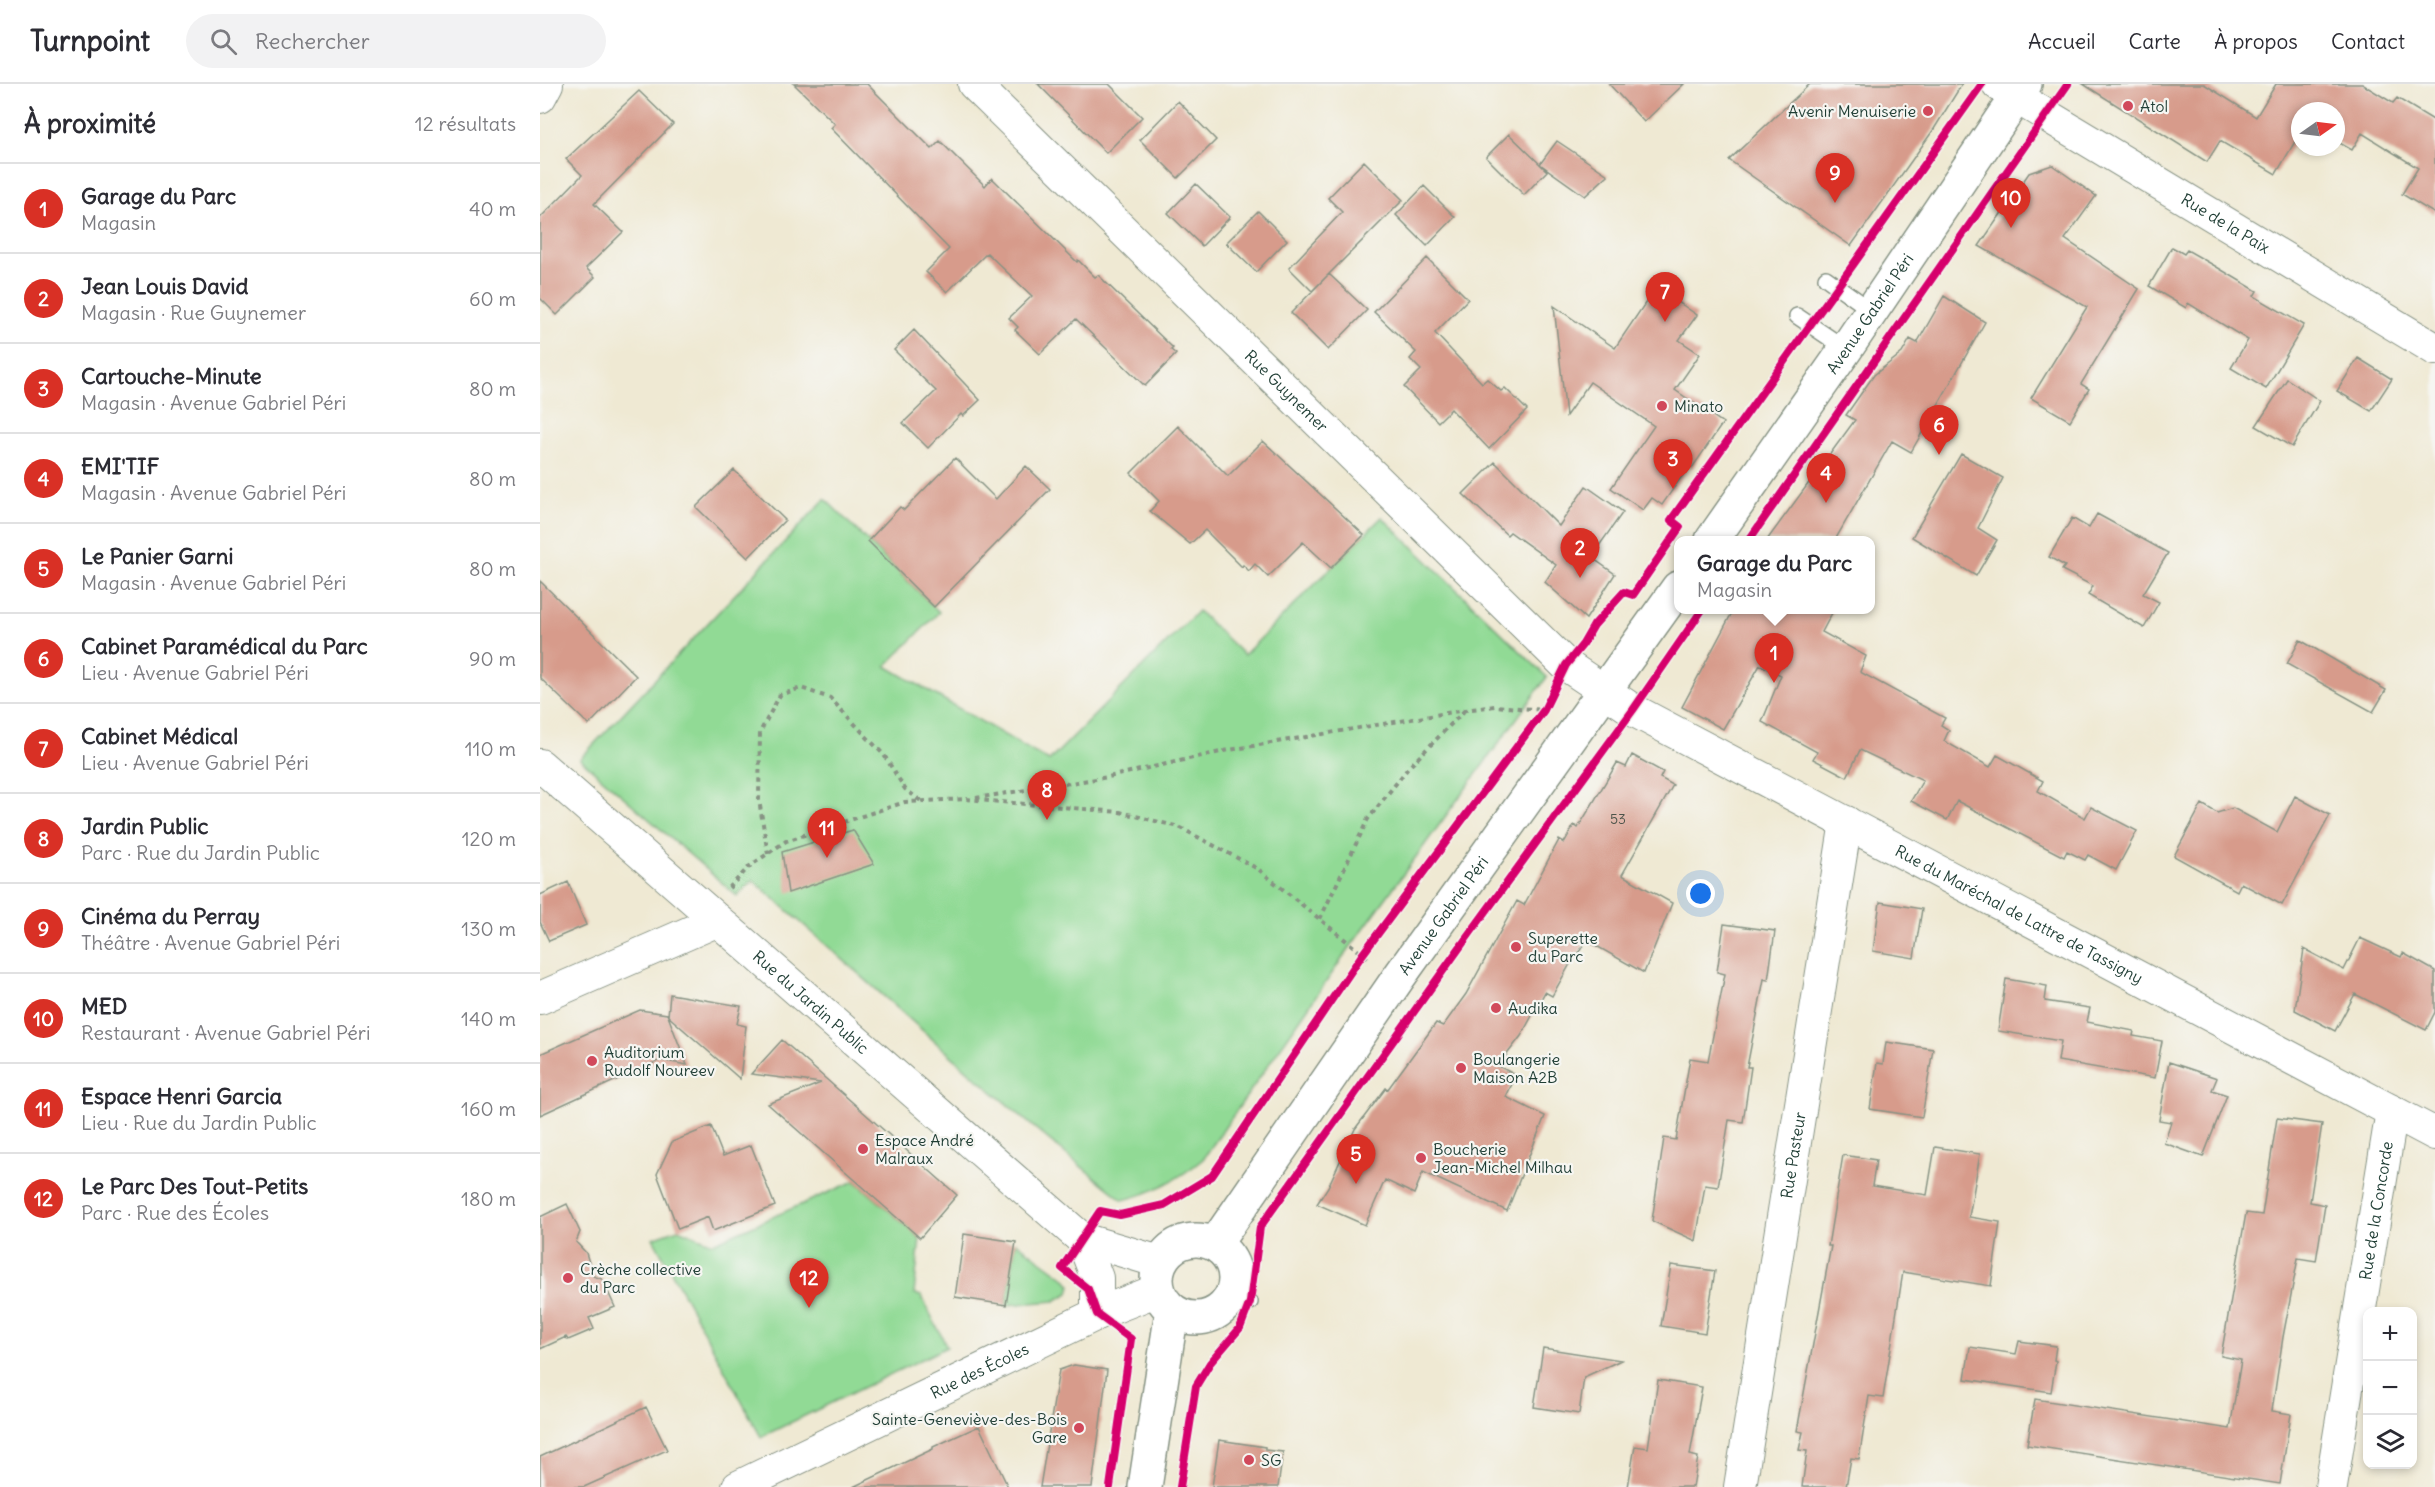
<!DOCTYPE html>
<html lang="fr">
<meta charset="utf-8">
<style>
:root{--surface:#fff;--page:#f2f2f3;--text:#2b2b33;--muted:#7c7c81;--line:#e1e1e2;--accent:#d93025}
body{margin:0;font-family:Delius,sans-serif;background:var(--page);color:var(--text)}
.controls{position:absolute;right:18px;bottom:18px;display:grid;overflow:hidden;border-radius:12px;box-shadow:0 3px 9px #0003}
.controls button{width:54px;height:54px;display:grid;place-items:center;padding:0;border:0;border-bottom:2px solid var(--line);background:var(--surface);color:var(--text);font:30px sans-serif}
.compass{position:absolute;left:1751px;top:18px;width:54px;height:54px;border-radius:50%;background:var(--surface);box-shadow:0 3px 9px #0003;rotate:76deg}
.you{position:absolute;left:1161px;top:810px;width:21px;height:21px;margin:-15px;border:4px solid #fff;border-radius:50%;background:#1a73e8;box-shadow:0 0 0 9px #1a73e833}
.badge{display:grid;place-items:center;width:39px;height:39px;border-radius:50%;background:var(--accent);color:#fff;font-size:20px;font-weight:700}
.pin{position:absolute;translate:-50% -50px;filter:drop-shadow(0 2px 3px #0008)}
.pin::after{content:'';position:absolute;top:32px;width:21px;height:18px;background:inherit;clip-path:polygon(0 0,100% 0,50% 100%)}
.popup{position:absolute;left:1134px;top:452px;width:201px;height:78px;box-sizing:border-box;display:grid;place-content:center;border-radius:12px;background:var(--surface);filter:drop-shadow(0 2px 4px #0005);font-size:20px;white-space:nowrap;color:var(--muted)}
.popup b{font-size:22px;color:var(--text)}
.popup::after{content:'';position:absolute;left:50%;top:100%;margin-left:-12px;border:12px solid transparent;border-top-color:var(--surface)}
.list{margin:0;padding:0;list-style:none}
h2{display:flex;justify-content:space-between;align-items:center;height:78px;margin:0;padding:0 24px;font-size:26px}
h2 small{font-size:20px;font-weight:400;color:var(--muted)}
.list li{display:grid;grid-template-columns:39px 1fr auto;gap:18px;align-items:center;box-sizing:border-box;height:90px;padding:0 24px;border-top:2px solid var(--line)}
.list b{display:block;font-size:22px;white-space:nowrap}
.list p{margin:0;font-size:20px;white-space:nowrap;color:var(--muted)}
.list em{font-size:20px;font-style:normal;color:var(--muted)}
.icon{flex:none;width:33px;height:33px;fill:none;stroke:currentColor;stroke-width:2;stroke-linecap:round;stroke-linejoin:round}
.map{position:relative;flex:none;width:1895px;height:1403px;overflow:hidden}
header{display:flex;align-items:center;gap:36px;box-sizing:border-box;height:84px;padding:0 30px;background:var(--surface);border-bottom:2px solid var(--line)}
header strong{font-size:28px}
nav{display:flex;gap:33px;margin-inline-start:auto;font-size:21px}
.search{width:420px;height:54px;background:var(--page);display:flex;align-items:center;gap:15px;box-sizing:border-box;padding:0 21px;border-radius:33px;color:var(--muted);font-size:22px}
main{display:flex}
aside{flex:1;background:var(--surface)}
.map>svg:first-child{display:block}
.green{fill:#91da95;stroke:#588c64;stroke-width:1.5}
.building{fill:#d79b8b}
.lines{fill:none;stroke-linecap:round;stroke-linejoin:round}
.service-casing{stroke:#879384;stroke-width:18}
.minor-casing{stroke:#879384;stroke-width:34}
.tertiary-casing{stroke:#879384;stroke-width:36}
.path{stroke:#879384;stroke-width:4;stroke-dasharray:4.5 4.5;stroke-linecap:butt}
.service{stroke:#fff;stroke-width:15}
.minor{stroke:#fff;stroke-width:32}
.tertiary{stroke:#fff;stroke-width:33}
.cycleway-casing{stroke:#f6f6f2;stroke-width:11}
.cycleway{stroke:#d6006c;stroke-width:8}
.poi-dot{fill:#d1495b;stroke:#f6f6f2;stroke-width:2}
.labels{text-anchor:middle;stroke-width:4.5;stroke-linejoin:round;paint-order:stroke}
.number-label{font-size:14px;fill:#4d544a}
.poi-label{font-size:16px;fill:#1f3d34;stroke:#f6f6f2;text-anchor:start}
.street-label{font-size:16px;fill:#1f3d34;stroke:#f6f6f2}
</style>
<header>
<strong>Turnpoint</strong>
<div class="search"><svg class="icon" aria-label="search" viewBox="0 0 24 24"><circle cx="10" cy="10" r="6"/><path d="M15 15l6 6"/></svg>Rechercher</div>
<nav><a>Accueil</a><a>Carte</a><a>À propos</a><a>Contact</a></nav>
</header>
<main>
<aside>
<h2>À proximité<small>12 résultats</small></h2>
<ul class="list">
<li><span class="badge">1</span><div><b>Garage du Parc</b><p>Magasin</p></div><em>40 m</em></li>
<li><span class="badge">2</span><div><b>Jean Louis David</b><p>Magasin · Rue Guynemer</p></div><em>60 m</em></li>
<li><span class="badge">3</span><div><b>Cartouche-Minute</b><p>Magasin · Avenue Gabriel Péri</p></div><em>80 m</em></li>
<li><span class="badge">4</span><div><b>EMI'TIF</b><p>Magasin · Avenue Gabriel Péri</p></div><em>80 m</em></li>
<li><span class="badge">5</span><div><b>Le Panier Garni</b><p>Magasin · Avenue Gabriel Péri</p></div><em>80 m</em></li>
<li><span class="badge">6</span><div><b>Cabinet Paramédical du Parc</b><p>Lieu · Avenue Gabriel Péri</p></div><em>90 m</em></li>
<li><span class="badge">7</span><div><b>Cabinet Médical</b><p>Lieu · Avenue Gabriel Péri</p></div><em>110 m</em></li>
<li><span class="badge">8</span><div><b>Jardin Public</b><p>Parc · Rue du Jardin Public</p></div><em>120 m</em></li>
<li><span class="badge">9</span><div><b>Cinéma du Perray</b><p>Théâtre · Avenue Gabriel Péri</p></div><em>130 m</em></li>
<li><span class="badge">10</span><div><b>MED</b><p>Restaurant · Avenue Gabriel Péri</p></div><em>140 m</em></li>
<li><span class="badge">11</span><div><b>Espace Henri Garcia</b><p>Lieu · Rue du Jardin Public</p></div><em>160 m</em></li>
<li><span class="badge">12</span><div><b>Le Parc Des Tout-Petits</b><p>Parc · Rue des Écoles</p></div><em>180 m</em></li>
</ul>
</aside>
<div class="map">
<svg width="1895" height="1403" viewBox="0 0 1895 1403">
<rect width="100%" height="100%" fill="#f6f6f2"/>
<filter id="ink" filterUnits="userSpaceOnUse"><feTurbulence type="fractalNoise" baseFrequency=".0167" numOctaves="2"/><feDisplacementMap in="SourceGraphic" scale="12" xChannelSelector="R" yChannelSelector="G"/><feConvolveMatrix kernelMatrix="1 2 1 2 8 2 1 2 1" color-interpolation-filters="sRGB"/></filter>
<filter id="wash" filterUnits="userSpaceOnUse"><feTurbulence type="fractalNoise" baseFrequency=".008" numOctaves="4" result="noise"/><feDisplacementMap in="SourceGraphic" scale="24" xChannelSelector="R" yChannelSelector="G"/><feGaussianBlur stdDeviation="1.35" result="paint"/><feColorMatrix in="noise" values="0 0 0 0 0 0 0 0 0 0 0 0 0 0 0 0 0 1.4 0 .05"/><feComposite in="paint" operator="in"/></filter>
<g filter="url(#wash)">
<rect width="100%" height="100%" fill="#efe9d3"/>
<!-- green -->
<path class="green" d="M285,415L399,528L346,582L509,677L658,527L704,571L842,433L1007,593L811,862L663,1075C639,1095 613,1109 583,1116C455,1015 335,903 213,796L197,812L40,675Z
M315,1097L380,1154L374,1210L381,1212L407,1263L221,1353L113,1154L138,1145L173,1159Z
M476,1158L526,1195L531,1201L529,1209L515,1217L466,1221Z"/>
<g id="blocks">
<!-- building -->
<path class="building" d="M254,0H327L392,65L400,57L445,102L452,94L537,178L538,176L555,193L558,191L633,264L631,266L636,270L605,302L536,235L500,270L475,246L478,243L469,234L492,212L447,169L407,208L386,188L409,165L291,44L295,40Z
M498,0H569L602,33L566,69Z
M1069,0H1144L1104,38Z
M1270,0H1422L1394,45L1311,162L1189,76Z
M1543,0H1664L1716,33L1736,0H1822L1853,19L1857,14L1895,37V130L1862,110L1878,84L1822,49L1812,66L1796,57V27H1760V49L1736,90L1680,57L1667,78Z
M99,7L133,40L54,120L83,148L46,184L55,193L17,231L0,214V134L42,91L26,75Z
M638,17L676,56L638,94L600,56Z
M969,50L1007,87L984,111L946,73Z
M1017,57L1068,91L1045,112L1000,80Z
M824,77L863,116L772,207L749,184L802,128L788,114Z
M1512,81L1556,112L1525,155L1599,205L1541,300L1549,305L1530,337L1491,314L1547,223L1439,162L1489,89Z
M656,100L690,133L662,162L628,129Z
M884,102L915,133L887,162L856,131Z
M718,127L747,156L716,188L686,159Z
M1632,163L1644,170L1647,166L1675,182L1717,207L1714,212L1764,241L1726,305L1691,284L1708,256L1648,219L1646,224L1609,202Z
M887,174L928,215L895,249L942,299L947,295L961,307L965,304L987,326L949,365L911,325L898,338L864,303L881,286L870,275L876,268L834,228Z
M789,190L827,226L788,266L751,229Z
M1116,203L1157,231L1139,256L1160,270L1135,306L1183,339L1152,384L1149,382L1122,421L1112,414L1103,426L1071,404L1114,342L1050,298L1026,332L1014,222L1075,264Z
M1404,212L1445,238L1371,368L1352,357L1295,456H1227L1315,336L1306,331L1334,291L1362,269L1370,255L1377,259Z
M374,246L440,316L423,332L421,330L388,364L363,339L396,307L354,266Z
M1818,274L1852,295L1831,327L1797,307Z
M1747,295L1780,317L1752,363L1716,342Z
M638,342L688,392L723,357L824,451L791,484L763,458L728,493L715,480L709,487L703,481L702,483L665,446L650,460L610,427L619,417L591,389Z
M1421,370L1463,394L1438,444L1457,456L1436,492L1372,453Z
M415,374L456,415L486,382L510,405L394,523L328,457L360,423L364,426Z
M955,378L1019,442L1046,402L1083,428L1051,473L1075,490L1046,535L1005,498L1016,481L970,448L967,451L923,410Z
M194,386L245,436L208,474L156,423Z
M1557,430L1628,469L1603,510L1619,518L1604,544L1548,511L1553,502L1522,486L1525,482L1509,473L1532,434L1549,444Z
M0,497L96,592L49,641L0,594Z
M1194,525H1294L1282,548L1326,572L1320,588L1405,634L1401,641L1409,646L1404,657L1450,683L1457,671L1503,697L1498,707L1545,734L1551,723L1597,747L1576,786L1548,771L1545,776L1527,767L1524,773L1417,717L1407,736L1371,717L1383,696L1320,666L1307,693L1273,675L1277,668L1222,638L1241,591L1220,581L1183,645L1142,623Z
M1760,556L1846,606L1833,628L1747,580Z
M1092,671L1123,688L1120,694L1133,701L1082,791L1132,819L1104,889L1046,856L1036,874L1034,873L1012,912L1005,908L981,952L958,982L976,991L966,1013L1005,1032L967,1127L883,1088L874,1110L845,1096L825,1141L777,1120L788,1103L815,1045L846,1004L848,1005L896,939L903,942L926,910L977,817L984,821L1019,756L1024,759L1034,741L1038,744L1077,679L1086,683Z
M1755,712L1790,731L1742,821L1701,799L1697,807L1634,772L1662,720L1677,729L1693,724L1737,748Z
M313,746L334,780L248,809L242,768Z
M28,798L46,841L9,857L0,838V811Z
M1340,818L1382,825L1374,874L1333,867Z
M1184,840L1235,847L1228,896L1224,895L1207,983H1211L1203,1038L1189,1036L1178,1103L1165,1101L1156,1157L1112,1137L1124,1054L1136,1056L1150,974L1168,977L1185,890L1177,888Z
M1820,854L1861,873L1863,869L1895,887V928L1886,946L1815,910L1795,947L1755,926L1764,865L1804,886Z
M1466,895L1507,902L1505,917L1550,924L1547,938L1594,947L1593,952L1622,957L1615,994L1518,977L1521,957L1458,947Z
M130,910L201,922L197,940L206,942L200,995L128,932L147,981L120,976L0,1031V970L100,926L127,930L128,932Z
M242,956L417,1111L380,1154L228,1020L281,999L211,990Z
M1346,958L1393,965L1382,1033L1330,1025L1337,979L1343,980Z
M1629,978L1677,994L1672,1006L1687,1011L1663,1073L1624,1059L1631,1038L1619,1036Z
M1737,1034L1782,1040L1770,1118L1785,1121L1776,1177L1758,1174L1743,1253L1732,1327L1751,1330L1740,1400L1487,1361L1495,1315L1690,1345L1701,1276L1681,1272L1706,1129L1722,1131Z
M171,1042L183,1072L211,1061L235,1122L173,1147L168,1133L138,1145L117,1090L132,1058Z
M1395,1063L1440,1070L1429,1133L1460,1138L1451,1202L1363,1188L1343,1314L1329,1312L1319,1375L1311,1374L1306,1403H1262L1267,1367L1259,1366L1263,1348L1257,1347L1291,1162H1288L1303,1071L1336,1076L1332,1102L1387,1111Z
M27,1120L40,1148L36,1158L46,1169L53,1192L62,1195L75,1223L49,1234L54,1245L28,1256L26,1253L0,1265V1133Z
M424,1150L476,1158L466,1221L415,1213Z
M1131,1181L1175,1187L1165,1249L1121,1242Z
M1479,1257L1516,1262L1514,1276L1516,1277L1511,1308L1425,1295L1430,1263L1476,1270Z
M1003,1264L1081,1276L1044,1293L1039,1330L994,1323Z
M534,1281L567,1286L552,1403H500L519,1286Z
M1118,1296L1162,1303L1150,1371L1158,1373L1153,1403H1088L1095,1362L1108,1364Z
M106,1323L127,1366L44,1403H0V1373Z
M439,1342L468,1403H313L393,1365V1363Z
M679,1356L725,1363V1366L743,1368L738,1403H672Z"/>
</g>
</g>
<g filter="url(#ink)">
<use href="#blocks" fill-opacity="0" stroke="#879384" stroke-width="1.5"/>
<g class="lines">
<!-- service casing -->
<g class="service-casing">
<path id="service" d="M1286,194L1332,227
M1257,232L1306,265
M692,1210L710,1218"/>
</g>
<!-- minor casing -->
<g class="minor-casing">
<g id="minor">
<path id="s1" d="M434,0L1026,581L1093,626L1895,1050"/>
<path id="s2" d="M1458,0L1476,13L1895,265"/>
<path d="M0,13L7,0"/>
<path id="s3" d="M0,681L542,1155L620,1178"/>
<path d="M0,914L176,837"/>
<path d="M542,1155L557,1194V1230"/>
<path id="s4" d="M198,1403L557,1230L618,1206"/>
<path id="s5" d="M1200,1403L1306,738"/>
<path id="s6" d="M1791,1403L1852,1027"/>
</g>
</g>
<!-- tertiary casing -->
<g class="tertiary-casing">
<g id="tertiary">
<path id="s7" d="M1172,456L1306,265L1485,0"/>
<circle cx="656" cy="1195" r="39"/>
<path id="s8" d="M675,1160L859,893L1138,504"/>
<path d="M605,1403L632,1227"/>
</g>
</g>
<!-- path -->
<path class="path" d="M436,714L568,693L689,666L925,626L955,622L1004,626
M228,770L219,716L220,648L240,611L261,604L290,614L344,671L365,705L381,717
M189,804L210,782L246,757L365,718L426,715L580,728L639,743L718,785L830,876
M780,835L828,735L869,683L924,627"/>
<!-- service -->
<use href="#service" class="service"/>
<!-- minor -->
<use href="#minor" class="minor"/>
<!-- tertiary -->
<use href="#tertiary" class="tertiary"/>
<!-- cycleway casing -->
<g class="cycleway-casing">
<path id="cycleway" d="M1209,456L1528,0
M570,1403L591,1255L557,1230L548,1205L522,1184L560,1127L580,1131L624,1121L672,1092L822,871L1004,626L1026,581L1043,560L1054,541L1084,508L1093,511L1140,443L1131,436L1442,0
M640,1403L656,1302L670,1279L700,1244L710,1218L720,1143L923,859L1093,626L1162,526"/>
</g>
<!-- cycleway -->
<use href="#cycleway" class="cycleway"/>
</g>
</g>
<!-- markers -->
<g class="poi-dot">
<circle cx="1588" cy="22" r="6"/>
<circle cx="1388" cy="27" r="6"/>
<circle cx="1122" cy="322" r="6"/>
<circle cx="976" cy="863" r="6"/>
<circle cx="956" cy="924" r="6"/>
<circle cx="52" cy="977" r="6"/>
<circle cx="921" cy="984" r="6"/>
<circle cx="323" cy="1065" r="6"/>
<circle cx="881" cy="1074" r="6"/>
<circle cx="28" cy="1194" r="6"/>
<circle cx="539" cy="1344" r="6"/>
<circle cx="709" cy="1376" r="6"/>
</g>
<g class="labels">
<!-- number labels -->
<g class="number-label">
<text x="1078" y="740">53</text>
</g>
<!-- poi labels -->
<g class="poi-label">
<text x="1600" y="28">Atol</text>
<text x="1376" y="33" text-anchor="end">Avenir Menuiserie</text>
<text x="1134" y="328">Minato</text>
<text x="988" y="860">Superette<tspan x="988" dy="18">du Parc</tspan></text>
<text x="968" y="930">Audika</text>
<text x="64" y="974">Auditorium<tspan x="64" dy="18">Rudolf Noureev</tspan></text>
<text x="933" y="981">Boulangerie<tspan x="933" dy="18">Maison A2B</tspan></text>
<text x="335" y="1062">Espace André<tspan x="335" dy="18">Malraux</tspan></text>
<text x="893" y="1071">Boucherie<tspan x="893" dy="18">Jean-Michel Milhau</tspan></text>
<text x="40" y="1191">Crèche collective<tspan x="40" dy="18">du Parc</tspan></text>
<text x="527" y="1341" text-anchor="end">Sainte-Geneviève-des-Bois<tspan x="527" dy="18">Gare</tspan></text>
<text x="721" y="1382">SG</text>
</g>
<!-- street labels -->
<g class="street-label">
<text dy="6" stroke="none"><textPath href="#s2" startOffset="267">Rue de la Paix</textPath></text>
<text dy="6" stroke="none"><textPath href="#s7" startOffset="276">Avenue Gabriel Péri</textPath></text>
<text dy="6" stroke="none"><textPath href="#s1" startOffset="438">Rue Guynemer</textPath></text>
<text dy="6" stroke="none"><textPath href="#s1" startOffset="1347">Rue du Maréchal de Lattre de Tassigny</textPath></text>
<text dy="6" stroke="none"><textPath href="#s8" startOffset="400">Avenue Gabriel Péri</textPath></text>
<text dy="6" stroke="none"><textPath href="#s3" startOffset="360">Rue du Jardin Public</textPath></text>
<text dy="6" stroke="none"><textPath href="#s5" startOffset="336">Rue Pasteur</textPath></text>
<text dy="6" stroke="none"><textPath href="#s6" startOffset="280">Rue de la Concorde</textPath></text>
<text dy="6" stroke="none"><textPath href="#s4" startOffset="268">Rue des Écoles</textPath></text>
</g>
</g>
</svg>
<div class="controls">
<button>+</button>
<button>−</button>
<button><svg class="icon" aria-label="layers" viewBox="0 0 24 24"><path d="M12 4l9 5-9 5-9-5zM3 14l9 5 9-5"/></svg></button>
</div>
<svg class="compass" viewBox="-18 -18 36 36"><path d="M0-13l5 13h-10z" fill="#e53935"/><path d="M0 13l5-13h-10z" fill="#7c7c81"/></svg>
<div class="you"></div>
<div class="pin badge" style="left:1234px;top:599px">1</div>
<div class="popup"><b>Garage du Parc</b>Magasin</div>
<div class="pin badge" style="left:1040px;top:494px">2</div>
<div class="pin badge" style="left:1133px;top:405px">3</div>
<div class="pin badge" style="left:1286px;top:419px">4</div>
<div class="pin badge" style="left:816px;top:1100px">5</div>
<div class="pin badge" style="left:1399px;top:371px">6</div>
<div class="pin badge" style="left:1125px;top:238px">7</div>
<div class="pin badge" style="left:507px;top:736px">8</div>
<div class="pin badge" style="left:1295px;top:119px">9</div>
<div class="pin badge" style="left:1471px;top:144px">10</div>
<div class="pin badge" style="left:287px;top:774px">11</div>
<div class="pin badge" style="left:269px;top:1224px">12</div>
</div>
</main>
